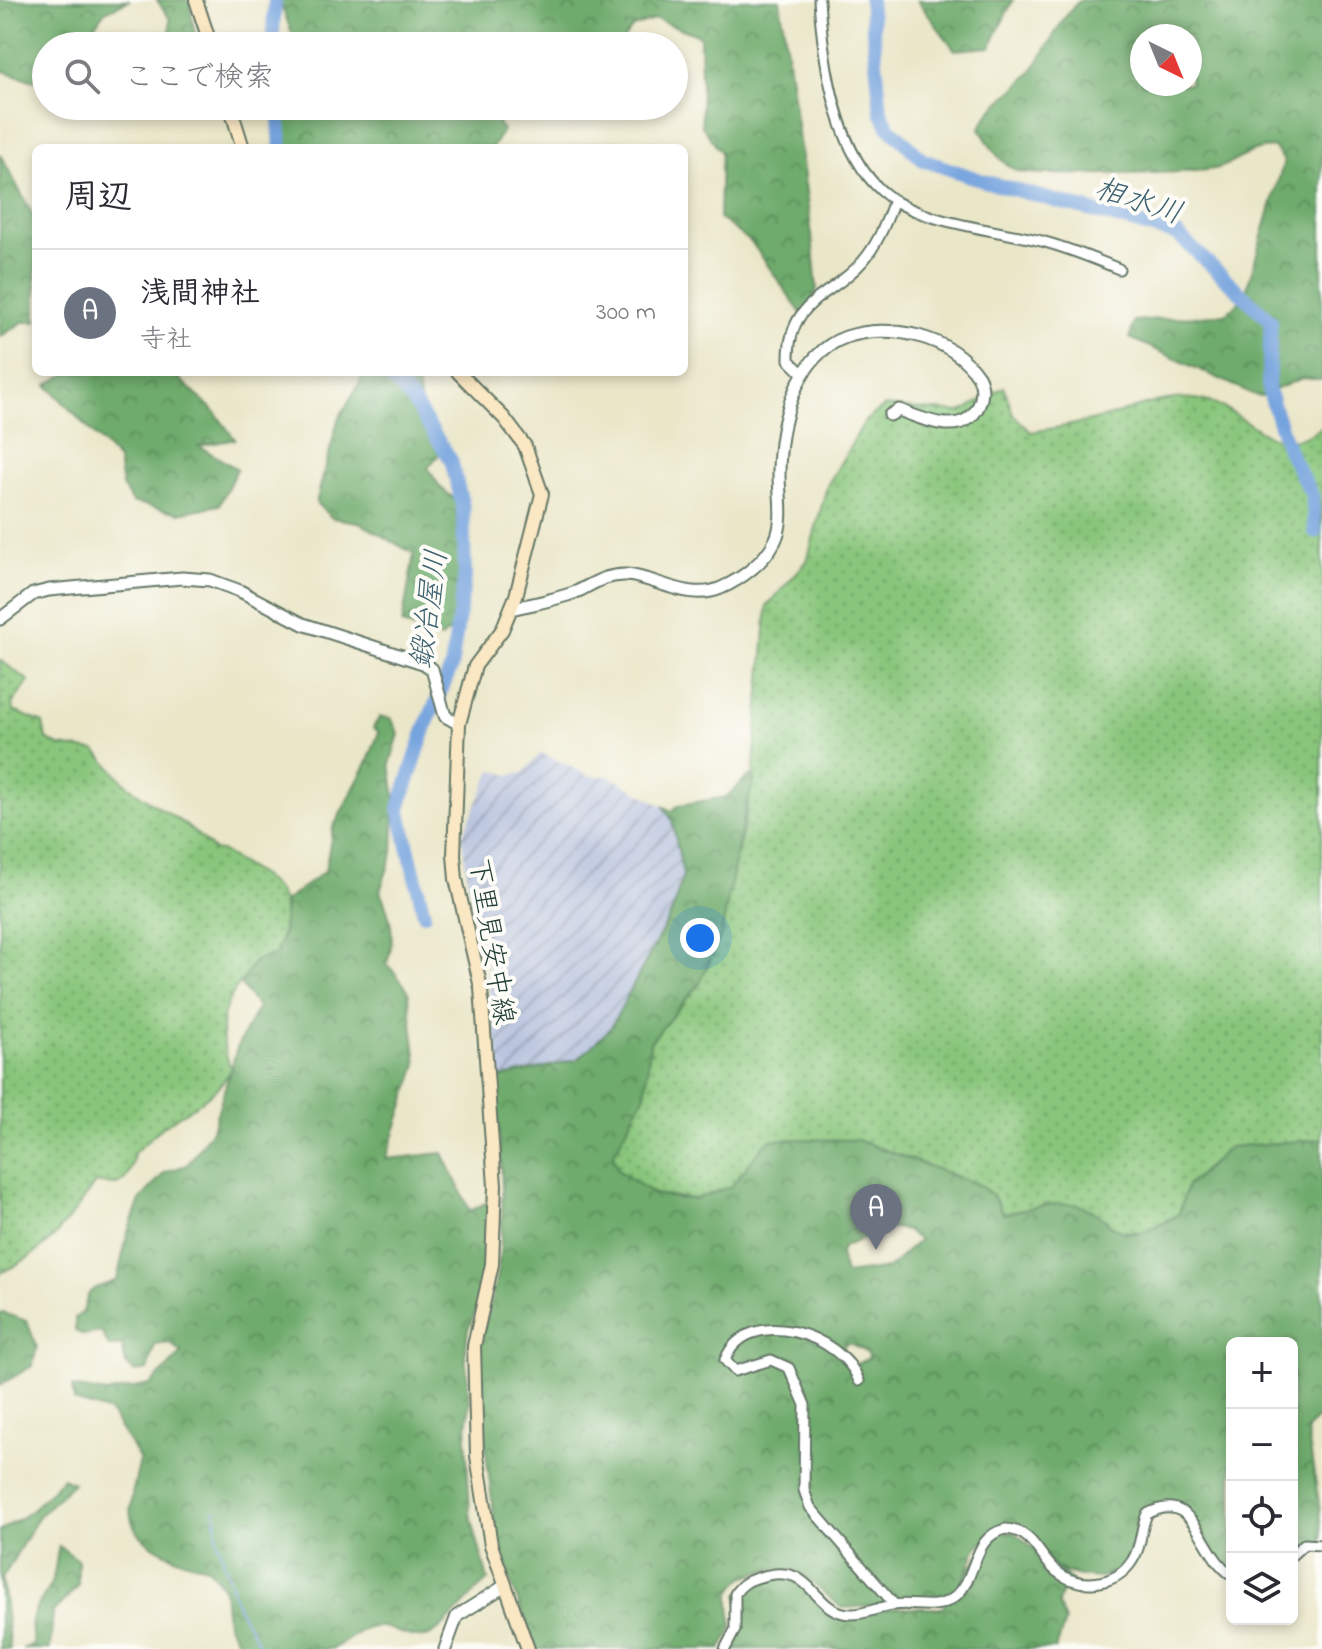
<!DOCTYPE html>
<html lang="ja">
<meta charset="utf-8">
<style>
:root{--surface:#fff;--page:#f7f7f7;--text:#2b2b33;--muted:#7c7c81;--line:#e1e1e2;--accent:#b5179e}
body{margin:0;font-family:"Indie Flower","Klee One",sans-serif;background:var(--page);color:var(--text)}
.controls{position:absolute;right:24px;bottom:24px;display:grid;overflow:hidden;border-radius:12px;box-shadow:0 4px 12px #0003}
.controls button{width:72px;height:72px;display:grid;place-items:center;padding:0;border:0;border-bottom:2px solid var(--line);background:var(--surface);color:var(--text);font:40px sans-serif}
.compass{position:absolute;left:1130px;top:24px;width:72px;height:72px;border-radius:50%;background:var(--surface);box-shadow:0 4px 12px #0003;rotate:137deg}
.you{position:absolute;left:700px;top:938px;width:28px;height:28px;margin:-20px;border:6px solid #fff;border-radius:50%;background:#1a73e8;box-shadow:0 0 0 12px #1a73e833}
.badge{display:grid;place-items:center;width:52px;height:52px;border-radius:50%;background:var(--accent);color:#fff;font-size:26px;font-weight:700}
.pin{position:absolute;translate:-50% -66px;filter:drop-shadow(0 2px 4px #0008)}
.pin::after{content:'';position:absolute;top:42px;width:28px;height:24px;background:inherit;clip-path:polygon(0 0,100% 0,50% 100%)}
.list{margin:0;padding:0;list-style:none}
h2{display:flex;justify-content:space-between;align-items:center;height:104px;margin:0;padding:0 32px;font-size:34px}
h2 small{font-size:26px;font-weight:400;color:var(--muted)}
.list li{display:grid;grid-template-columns:52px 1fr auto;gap:24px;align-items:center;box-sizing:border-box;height:128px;padding:0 32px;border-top:2px solid var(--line)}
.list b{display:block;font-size:30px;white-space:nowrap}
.list p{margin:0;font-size:26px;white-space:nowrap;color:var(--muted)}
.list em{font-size:26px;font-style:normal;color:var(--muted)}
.icon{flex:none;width:44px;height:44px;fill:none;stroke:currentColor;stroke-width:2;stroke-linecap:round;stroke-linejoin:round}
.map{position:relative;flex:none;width:1322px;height:1649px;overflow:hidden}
.search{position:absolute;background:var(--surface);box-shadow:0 4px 12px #0003;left:32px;top:32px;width:656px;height:88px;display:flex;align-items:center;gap:20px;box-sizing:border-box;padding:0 28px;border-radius:44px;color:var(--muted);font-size:30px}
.panel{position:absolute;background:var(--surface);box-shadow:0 4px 12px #0003;left:32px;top:144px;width:656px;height:232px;border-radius:12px}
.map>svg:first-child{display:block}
.industrial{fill:url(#industrial-furrows)}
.grass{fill:url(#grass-dots);stroke:#548258;stroke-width:2}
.forest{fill:url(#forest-crowns);stroke:#467450;stroke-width:2;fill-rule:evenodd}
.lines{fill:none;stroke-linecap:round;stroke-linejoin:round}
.stream{stroke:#75a3de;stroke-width:2}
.river{stroke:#75a3de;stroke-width:14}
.minor-casing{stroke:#667868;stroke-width:13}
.tertiary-casing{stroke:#667868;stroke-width:15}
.secondary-casing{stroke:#667868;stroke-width:16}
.minor{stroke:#fff;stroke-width:9}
.tertiary{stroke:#fff;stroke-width:11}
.secondary{stroke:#fae7c3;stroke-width:12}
.labels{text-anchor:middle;stroke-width:8;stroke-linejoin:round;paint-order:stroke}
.street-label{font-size:28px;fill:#1f3d34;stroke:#fdfcf7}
.water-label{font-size:30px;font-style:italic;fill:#3d6170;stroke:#fdfcf7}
</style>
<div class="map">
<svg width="1322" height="1649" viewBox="0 0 1322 1649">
<defs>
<pattern id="industrial-furrows" width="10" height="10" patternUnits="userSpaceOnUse" patternTransform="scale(2)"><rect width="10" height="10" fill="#b9c4de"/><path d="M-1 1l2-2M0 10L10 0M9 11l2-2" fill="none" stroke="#96a0b5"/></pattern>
<pattern id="grass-dots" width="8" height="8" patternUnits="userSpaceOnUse" patternTransform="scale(2)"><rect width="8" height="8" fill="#89c67c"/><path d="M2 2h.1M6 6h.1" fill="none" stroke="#6fa266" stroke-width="1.8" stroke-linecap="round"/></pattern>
<pattern id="forest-crowns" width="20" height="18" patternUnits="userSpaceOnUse" patternTransform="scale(2)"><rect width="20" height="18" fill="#6eab6c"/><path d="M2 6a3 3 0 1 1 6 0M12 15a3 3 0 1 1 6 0" fill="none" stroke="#5a8c5a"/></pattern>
</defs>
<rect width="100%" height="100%" fill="#fdfcf7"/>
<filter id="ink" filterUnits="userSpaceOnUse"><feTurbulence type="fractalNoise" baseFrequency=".0125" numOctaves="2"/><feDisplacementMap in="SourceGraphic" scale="16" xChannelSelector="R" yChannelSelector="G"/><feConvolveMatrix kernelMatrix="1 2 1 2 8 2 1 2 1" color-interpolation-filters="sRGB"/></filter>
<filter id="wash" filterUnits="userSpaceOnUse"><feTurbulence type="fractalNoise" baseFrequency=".006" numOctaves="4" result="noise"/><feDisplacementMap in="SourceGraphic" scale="32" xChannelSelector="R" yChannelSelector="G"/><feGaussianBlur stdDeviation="1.8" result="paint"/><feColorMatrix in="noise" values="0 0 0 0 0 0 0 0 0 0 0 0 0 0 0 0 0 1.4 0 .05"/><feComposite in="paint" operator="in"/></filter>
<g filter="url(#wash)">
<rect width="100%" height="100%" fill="#eae6c8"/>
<!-- industrial -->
<path class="industrial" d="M541,753L590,776H609L663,806L672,820L683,875L672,912L610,1029L578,1059L500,1078L487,976L489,958L467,879L462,836L492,770L509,775L523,773Z"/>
<!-- grass -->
<path class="grass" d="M1004,387L1013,414L1031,432C1057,428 1084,423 1110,416C1142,406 1176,391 1212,403C1253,417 1275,462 1322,427V1139L1230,1147L1187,1186L1179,1214L1142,1232L1119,1231L1092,1210L1056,1204L1003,1214L993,1196L979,1185L858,1140H771L731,1187L696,1199L654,1194L619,1171L613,1155L645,1094L650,1042L700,983L743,831L753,777L767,606L807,561L827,486L865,421L885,406L961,412Z
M0,660L29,681L12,704L14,711L43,723L46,739L59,746L96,751C107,762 118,777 130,787C157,809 190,823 213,850L221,851C271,884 300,886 276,954C256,961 251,969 238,986C217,1013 219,1038 231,1069C217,1097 187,1108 163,1127C153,1135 144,1144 134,1153C133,1163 128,1184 115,1185C109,1186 103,1182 95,1183C67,1223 47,1253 0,1273Z"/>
<!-- forest -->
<path class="forest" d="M0,0H130L105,11L80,46H46V75L34,81L0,70Z
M157,0H189L197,46H171L170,19Z
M279,0H780L812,236L817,289L806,320L752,243L719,218L721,153L702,126L700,36L656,19L633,27L618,46H297Z
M917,0H1013L990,47L955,50Z
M1080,0H1322V380L1302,378L1259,397L1130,338L1134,321L1225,314L1244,298L1284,161L1274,147C1244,150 1241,161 1218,168C1200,174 1040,176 1021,172C1002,167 988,144 980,128C993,101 1018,91 1034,68C1051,44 1058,21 1080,0ZM1142,36H1190V84H1142Z
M286,106H486L503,130L492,148H288L284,141Z
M0,154L36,221V322H23L0,337Z
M70,372H172L213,410L235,439L199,446L237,469L219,505L179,513L132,502L122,486L118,460L47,385Z
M366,372H415L422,412L442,440L439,454L428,468L440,487L467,510L466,583L457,626L441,638L402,624L414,554L358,522L332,518L316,503L338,420Z
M380,717L391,718L399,734L390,764L395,797L393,853L380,891C391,916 396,936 387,963L408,990L417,1064L386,1159L443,1153L470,1211L490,1201L488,1263L482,1296L468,1329L465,1355L470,1401L466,1437L470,1513L488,1580C472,1593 444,1630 429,1636C412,1641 396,1629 381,1627C359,1625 348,1644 330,1649C308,1649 267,1649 243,1649L227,1624L224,1589L208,1567C184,1563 136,1546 131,1517C128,1502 137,1476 140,1460L110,1412L74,1401L72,1387L106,1393L150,1385L182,1353L170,1343L155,1345L147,1370L135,1372L126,1364L122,1345L109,1347L102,1332L84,1335L75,1331V1318L83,1312C90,1283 90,1292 117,1280L128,1232L140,1200L165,1172L187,1165L212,1130L238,1045L258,1008L240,984L255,961L276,954L283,934L285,901L325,871L333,828L368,761L379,732L373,727Z
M750,775L755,778L746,805L721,936L700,983L650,1042L645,1094L613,1155L619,1171L654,1194L679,1199H696L731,1187L763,1146L771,1140L787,1139L858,1140L979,1185L993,1196L1003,1214C1026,1210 1054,1200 1078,1205C1093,1208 1102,1219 1115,1228C1134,1241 1163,1225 1179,1214L1187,1186L1230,1147L1322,1139V1415L1307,1429C1312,1468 1322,1505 1322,1543L1292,1552V1343H1232V1572C1198,1548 1199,1484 1145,1513C1137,1542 1127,1582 1089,1577C1076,1576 1063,1573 1053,1564C1043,1554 1037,1539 1026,1529L1007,1525L977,1547L960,1587L939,1602L842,1608L801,1573C782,1564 740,1570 731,1593C727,1603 733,1615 732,1626C731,1634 725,1642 721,1649H535L497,1543L476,1369C479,1332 495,1298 499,1261C506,1201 500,1144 494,1083L500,1078L578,1059L610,1029L672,912L683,875L672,820L663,806L672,811L679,805L726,797ZM894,1228L906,1230L919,1240L889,1268L845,1274L840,1254L844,1246ZM850,1343L867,1352L869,1358L856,1364L861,1381L839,1358L845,1344Z
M3,1313L27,1321L37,1348L32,1366L0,1385V1314Z
M63,1478L73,1483L39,1516L2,1579L10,1649H0V1531L31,1511Z
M1014,1532L1074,1582L1061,1594L1058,1603L1065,1622L1056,1649H731L739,1630L738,1595C773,1552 811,1591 841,1615L897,1608H942L989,1542L1001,1533Z
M59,1546L78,1560V1586L53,1612L50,1649H22L34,1644C25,1610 42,1606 53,1578C56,1568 56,1556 59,1546Z"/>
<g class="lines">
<!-- stream -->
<path class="stream" d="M215,1510L217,1539L238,1608L262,1649"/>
<!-- river -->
<path class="river" d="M870,0L881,112L888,126L923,160L987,182L1178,235L1271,321L1268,389L1289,452L1312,495L1315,532
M272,46L275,0
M278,106L281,148
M385,372L412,400L451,460L463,507L465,576L451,668L427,723L399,808L424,914"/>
</g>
</g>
<g filter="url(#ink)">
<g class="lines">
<!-- minor casing -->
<g class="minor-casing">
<path id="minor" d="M819,0C823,60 836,158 888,196C924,224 1001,230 1045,242C1070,249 1095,259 1119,269
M803,374L789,360C788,299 831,298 863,261C877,245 887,221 894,200
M859,1381C843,1335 748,1303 725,1360L735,1371L771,1360L789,1368L805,1405L804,1490L810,1507L894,1604
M1292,1555L1304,1544L1322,1545
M725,1649L735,1630V1594C741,1584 749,1580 760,1577C814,1560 811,1612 850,1614C864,1615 879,1607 892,1605C915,1601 938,1613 957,1595C978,1575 972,1536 1006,1529C1034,1531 1038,1556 1056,1571C1079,1590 1116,1586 1132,1561C1142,1547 1140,1529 1147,1514C1197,1487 1198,1553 1232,1575"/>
</g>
<!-- tertiary casing -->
<g class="tertiary-casing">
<path id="tertiary" d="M511,609C532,604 555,600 576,592C593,584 606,574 627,575C657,578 690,602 721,588C742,579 765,561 775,541C785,521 779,496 779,475C779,425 795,355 846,337C889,322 951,336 978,376C983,385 983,395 979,405C964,439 923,419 899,410L890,415
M0,619L33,594L49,590L182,578L210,580L240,591L303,624L423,663L432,669L445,716L459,724
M445,1649L457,1616L503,1587"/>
</g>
<!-- secondary casing -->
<g class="secondary-casing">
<path id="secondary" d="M196,0L211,46
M230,106L243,148
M458,372L504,418L525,446L542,494L516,596L502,630L475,666L459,724L454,855L456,879L481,988L495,1186L492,1264L474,1346L477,1456L491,1545L528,1649"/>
</g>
<!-- minor -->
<use href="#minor" class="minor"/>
<!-- tertiary -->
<use href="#tertiary" class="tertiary"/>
<!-- secondary -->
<use href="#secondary" class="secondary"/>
</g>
</g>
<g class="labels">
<!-- street labels -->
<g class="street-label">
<text transform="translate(493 941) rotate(81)" y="10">下里見安中線</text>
</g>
<!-- water labels -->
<g class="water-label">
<text transform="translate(1139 200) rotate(18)" y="10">相水川</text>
<text transform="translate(428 609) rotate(-82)" y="10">鍛冶屋川</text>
</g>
</g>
</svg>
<div class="controls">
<button>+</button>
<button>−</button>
<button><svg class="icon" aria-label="locate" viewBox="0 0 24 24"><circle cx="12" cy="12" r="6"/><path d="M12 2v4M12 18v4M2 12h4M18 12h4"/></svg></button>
<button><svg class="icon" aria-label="layers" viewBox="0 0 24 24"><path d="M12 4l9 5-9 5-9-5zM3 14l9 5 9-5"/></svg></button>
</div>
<svg class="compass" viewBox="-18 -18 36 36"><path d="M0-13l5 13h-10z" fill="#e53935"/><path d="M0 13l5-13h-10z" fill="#7c7c81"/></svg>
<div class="you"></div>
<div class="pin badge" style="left:876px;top:1250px;background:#6b7280">A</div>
<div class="search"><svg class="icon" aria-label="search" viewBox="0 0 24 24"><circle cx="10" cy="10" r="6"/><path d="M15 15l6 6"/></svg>ここで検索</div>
<section class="panel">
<h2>周辺<small></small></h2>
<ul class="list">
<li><span class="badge" style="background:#6b7280">A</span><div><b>浅間神社</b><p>寺社</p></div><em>300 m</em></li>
</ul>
</section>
</div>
